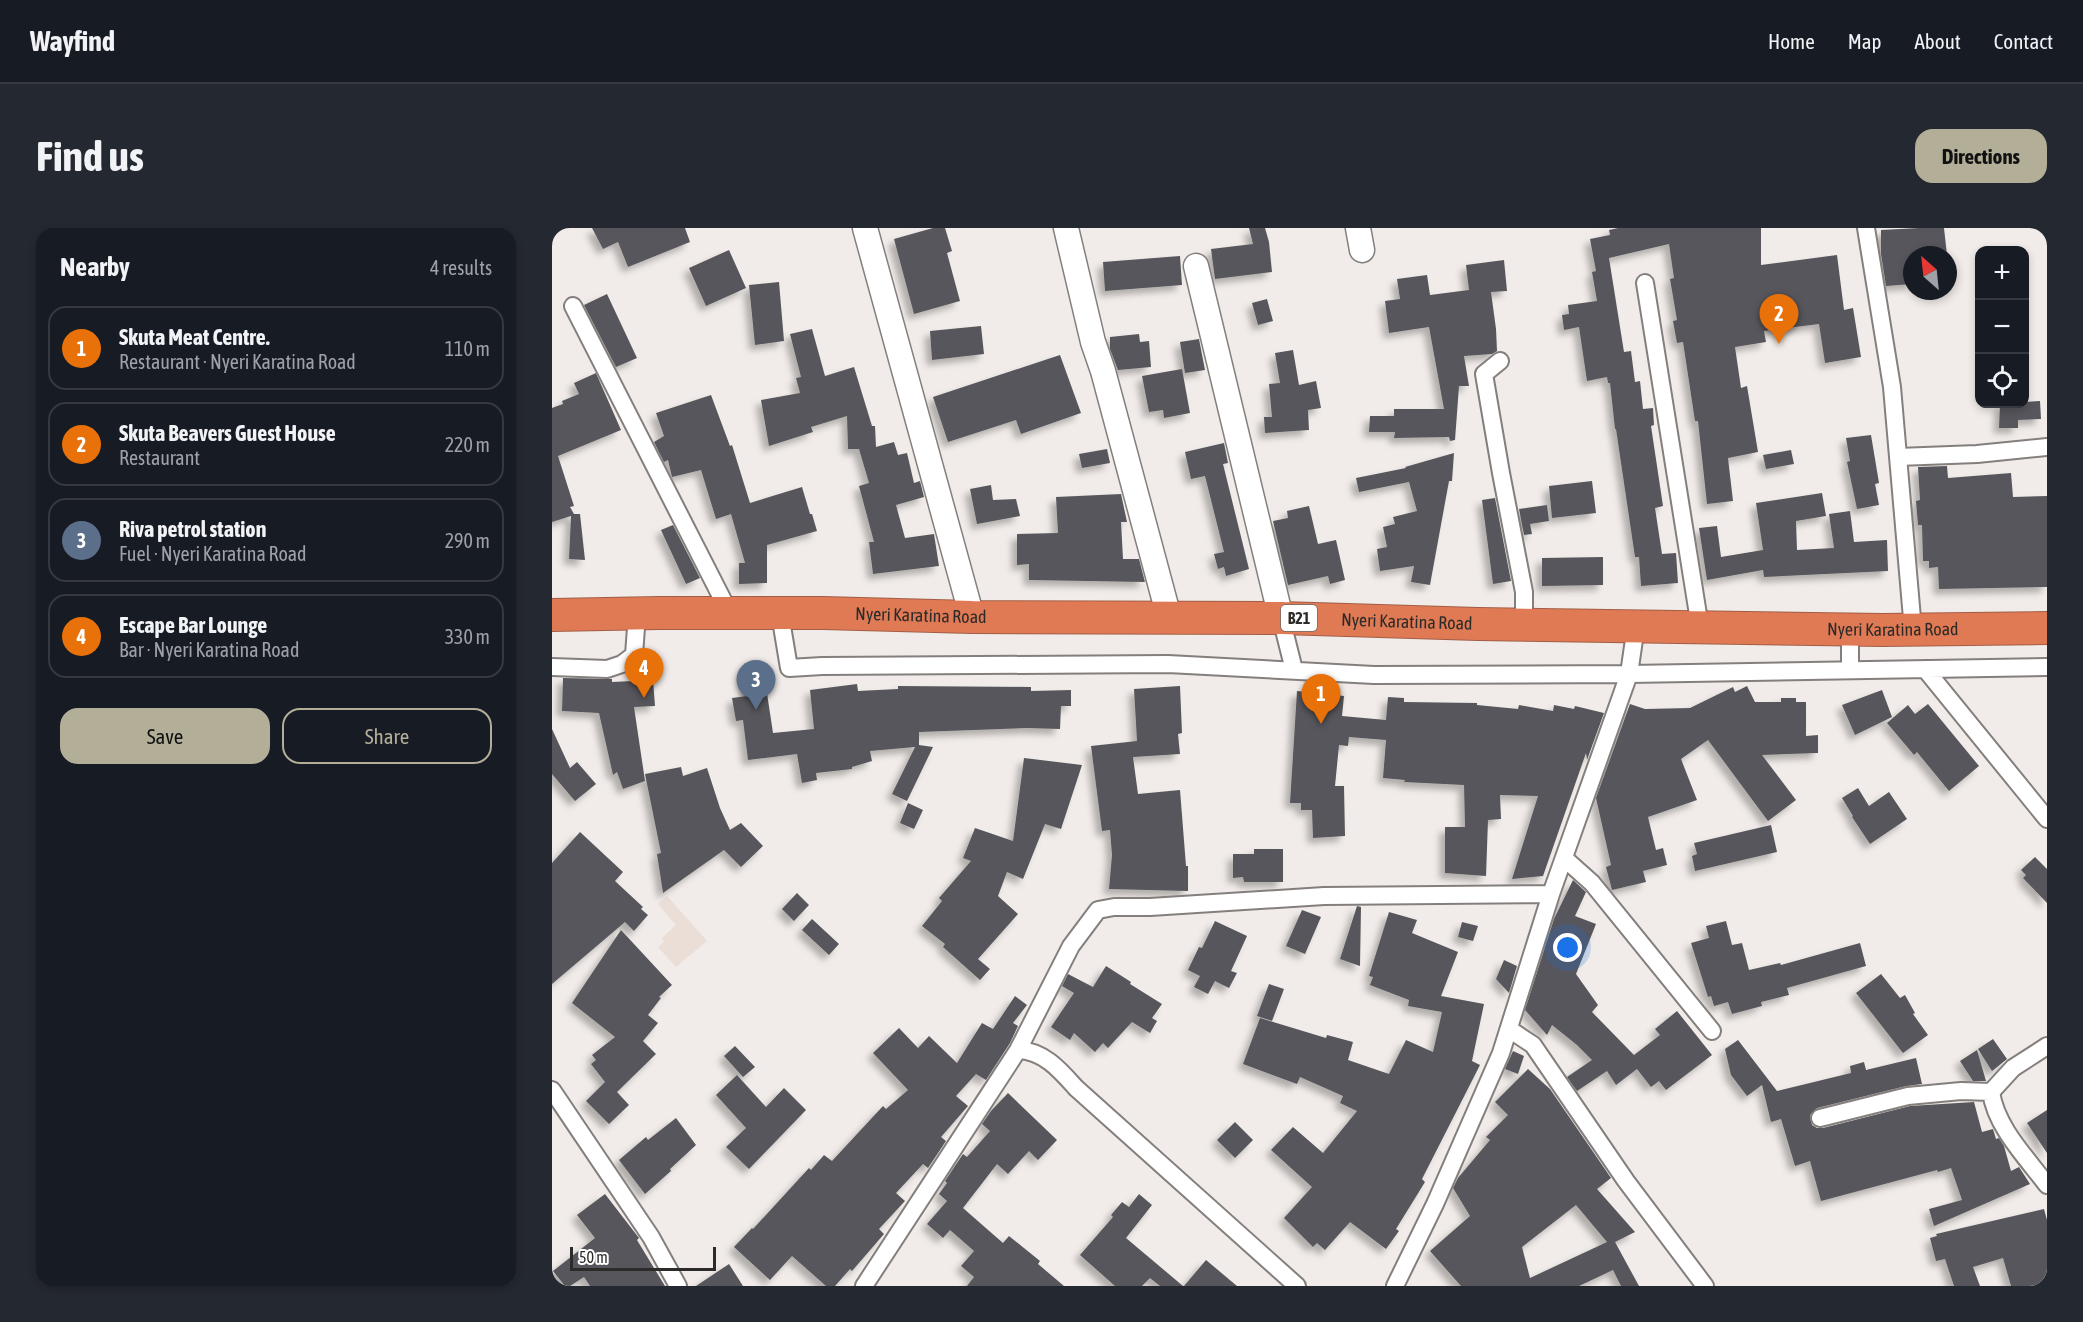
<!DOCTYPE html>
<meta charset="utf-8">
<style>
:root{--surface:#171b24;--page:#242831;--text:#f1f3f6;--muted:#9ea1a6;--line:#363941;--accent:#b2ae98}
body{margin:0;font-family:"Asap Condensed",sans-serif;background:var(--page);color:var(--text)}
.controls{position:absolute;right:18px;top:18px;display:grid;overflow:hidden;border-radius:12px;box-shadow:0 3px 9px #0003}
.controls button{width:54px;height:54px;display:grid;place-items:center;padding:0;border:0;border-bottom:2px solid var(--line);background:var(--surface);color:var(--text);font:30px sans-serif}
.compass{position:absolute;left:1351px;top:18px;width:54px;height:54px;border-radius:50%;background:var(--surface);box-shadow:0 3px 9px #0003;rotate:333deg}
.scale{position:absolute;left:18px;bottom:15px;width:146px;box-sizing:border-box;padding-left:6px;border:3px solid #2d2b29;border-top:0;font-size:16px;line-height:21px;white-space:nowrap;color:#2d2b29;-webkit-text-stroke:4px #fff;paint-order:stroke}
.you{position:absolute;left:1016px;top:720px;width:21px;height:21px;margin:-15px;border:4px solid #fff;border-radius:50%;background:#1a73e8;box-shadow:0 0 0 9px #1a73e833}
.badge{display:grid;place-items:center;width:39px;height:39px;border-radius:50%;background:var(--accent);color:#fff;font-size:20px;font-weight:700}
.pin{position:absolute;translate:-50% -50px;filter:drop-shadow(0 2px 3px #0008)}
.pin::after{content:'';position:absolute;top:32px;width:21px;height:18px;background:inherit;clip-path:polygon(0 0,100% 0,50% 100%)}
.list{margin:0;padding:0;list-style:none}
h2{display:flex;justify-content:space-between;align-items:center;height:78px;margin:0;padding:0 24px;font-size:26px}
h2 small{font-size:20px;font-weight:400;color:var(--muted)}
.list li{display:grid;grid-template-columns:39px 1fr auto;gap:18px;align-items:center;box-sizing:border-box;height:84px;margin:0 12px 12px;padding:0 12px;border:2px solid var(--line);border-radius:18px}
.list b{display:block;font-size:22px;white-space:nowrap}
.list p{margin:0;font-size:20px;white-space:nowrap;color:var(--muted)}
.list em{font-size:20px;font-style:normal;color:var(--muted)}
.actions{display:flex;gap:12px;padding:18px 24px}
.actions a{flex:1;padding:14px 0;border:2px solid var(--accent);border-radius:18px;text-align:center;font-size:21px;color:var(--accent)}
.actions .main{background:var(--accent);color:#111}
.icon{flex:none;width:33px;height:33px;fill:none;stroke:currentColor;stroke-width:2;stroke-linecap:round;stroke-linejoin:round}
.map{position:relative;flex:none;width:1495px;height:1058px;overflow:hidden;border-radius:18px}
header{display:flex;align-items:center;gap:36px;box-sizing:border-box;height:84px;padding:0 30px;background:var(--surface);border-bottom:2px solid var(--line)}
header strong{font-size:28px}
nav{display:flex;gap:33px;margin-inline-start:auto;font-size:21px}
.intro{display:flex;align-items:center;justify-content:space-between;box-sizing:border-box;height:144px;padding:0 36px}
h1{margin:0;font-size:42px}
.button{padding:15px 27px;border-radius:18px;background:var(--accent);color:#111;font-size:21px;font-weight:700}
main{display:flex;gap:36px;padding:0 36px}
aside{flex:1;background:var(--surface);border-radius:18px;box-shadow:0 3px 9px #0003}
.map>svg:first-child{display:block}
.built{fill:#eaded6}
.building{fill:#57575b;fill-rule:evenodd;filter:url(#shadow)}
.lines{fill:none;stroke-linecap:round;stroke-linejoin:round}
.street-casing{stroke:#847f7c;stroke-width:20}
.secondary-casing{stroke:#847f7c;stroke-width:27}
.highway-casing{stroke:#a15e46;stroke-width:34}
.street{stroke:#fff;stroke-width:16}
.secondary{stroke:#fff;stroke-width:24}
.highway{stroke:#e07a55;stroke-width:32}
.labels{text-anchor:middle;stroke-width:6;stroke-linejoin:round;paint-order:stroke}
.shield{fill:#fff;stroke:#6c6b69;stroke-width:1.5}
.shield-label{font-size:16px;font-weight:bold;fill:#2d2b29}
.street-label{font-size:18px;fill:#2d2b29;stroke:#fff}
</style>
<header>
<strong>Wayfind</strong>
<nav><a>Home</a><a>Map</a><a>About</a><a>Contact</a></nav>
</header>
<div class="intro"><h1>Find us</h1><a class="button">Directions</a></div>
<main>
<aside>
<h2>Nearby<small>4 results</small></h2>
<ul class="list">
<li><span class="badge" style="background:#e8710a">1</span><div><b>Skuta Meat Centre.</b><p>Restaurant · Nyeri Karatina Road</p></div><em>110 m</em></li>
<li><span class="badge" style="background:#e8710a">2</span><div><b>Skuta Beavers Guest House</b><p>Restaurant</p></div><em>220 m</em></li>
<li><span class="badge" style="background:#5c6f8a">3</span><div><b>Riva petrol station</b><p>Fuel · Nyeri Karatina Road</p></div><em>290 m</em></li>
<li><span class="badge" style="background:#e8710a">4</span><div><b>Escape Bar Lounge</b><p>Bar · Nyeri Karatina Road</p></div><em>330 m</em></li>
</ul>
<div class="actions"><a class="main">Save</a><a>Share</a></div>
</aside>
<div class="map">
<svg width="1495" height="1058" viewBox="0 0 1495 1058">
<defs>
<filter id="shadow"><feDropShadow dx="-5.5" dy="5.5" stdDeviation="3" flood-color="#0004"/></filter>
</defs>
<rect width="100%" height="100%" fill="#f1ece9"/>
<!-- built -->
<path class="built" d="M115,668L155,713L124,739L106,719L112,714L110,710L124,697L106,676Z"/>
<!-- building -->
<path class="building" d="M40,0H133L138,14L76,39L66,14L51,21Z
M381,0H393L400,23L395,25L408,73L362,86L342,11Z
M697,0H713L717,14L720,44L663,51L659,21L701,16Z
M1066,0H1209V37L1285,27L1292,82L1301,80L1309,129L1273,135L1267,96L1212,103L1214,114L1183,119L1189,160L1195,158L1206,224L1176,230L1181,273L1155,276L1146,193H1143L1131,114L1125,115L1121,93L1125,92L1118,51L1122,50L1117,16L1057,30L1072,124L1079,123L1083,154L1088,153L1091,181L1101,180L1102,197L1099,198L1111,278L1103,280L1110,326L1124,325L1126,355L1089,358L1087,329H1083L1064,201H1063L1058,155H1056L1055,149L1035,153L1027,99L1012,102L1010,87L1017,86L1016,77L1045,73L1040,44L1044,43L1038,11L1058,7L1057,2Z
M1367,0H1392L1395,27H1360V56L1334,58L1329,26V2Z
M177,22L194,60L154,78L137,40Z
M628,28L630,57L553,63L551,34Z
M952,32L955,63L939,64L944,101L945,123L940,126L912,128L917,158H907L903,212L898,213L897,209L842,210L843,204H817L818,188H842V181H892L877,99L837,105L833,73L848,71L845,51L875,47L878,67L917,62L914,37Z
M227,54L232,113L203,117L197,57Z
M55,66L85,130L64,139L32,77Z
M715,71L721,93L706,97L700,75Z
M429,98L432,126L380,132L378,103Z
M260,101L273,148L302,139L320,198H323L324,219L342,214L346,227L355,225L362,255L368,253L372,269L344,277L353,310L382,306L387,338L321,346L317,314H322L307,258L317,255L307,221H296L295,188L259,199L261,204L217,218L209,172L248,165L244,150L249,149L238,106Z
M587,106L588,114L597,113L599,139L566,142L558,121V109Z
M647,111L653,142L633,145L628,114Z
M741,122L747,157L764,153L769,180L756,182L757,202L713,205L712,189H720L717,156L728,155L723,125Z
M508,127L529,185L469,206L464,192L396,214L381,169Z
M630,141L638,185L612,190L611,182L597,184L590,148Z
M44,145L69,202L6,228L22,278L18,279L22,286H28L33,332L17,331L19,288L0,294V180L11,176L10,173L27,166L22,155Z
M159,167L178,218L180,217L198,275L250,259L258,286H260L265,303L215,317V355L187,356V335H193L179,286L164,291L149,242L120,249L116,232L112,234L102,214L112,208L104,185Z
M1488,173L1489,191L1466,192V200H1447L1448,176H1473V174Z
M1319,207L1327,255L1323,256L1327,277L1305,281L1295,234L1298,233L1294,210Z
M672,215L676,235L671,236L697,341L674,348L672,339L666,341L662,326L672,324L653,248L639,251L633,224Z
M555,221L558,235L530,240L527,226Z
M1239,222L1242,236L1214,241L1211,227Z
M902,225L900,253H897L878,357L859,354L862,338L828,343L825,321L835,319L831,299L843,296L841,289L865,283L857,254L807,264L804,250L854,240L853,239Z
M1395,238L1396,250L1459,245L1461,269L1495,268V359L1387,361L1386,339L1377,340V333H1371L1370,297H1366L1364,273L1368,272L1366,239Z
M1040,253L1044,285L1000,290L997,258Z
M439,257L441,272L464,271L468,288L425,296L418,261Z
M1270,265L1274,288L1244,293L1245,322L1282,320L1277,286L1298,283L1302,314L1335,312L1336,343L1212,349L1211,342L1155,352L1147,300L1165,298L1169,329L1211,322L1204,275Z
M569,266L575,294H569L571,331H587L593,354L477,352V336L465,337V306L506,305L504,269Z
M943,270L959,353L941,356L930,272Z
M995,277L997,293L978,296L980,306L972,307L967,281Z
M757,278L766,316L784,312L793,352L778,356L776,348L736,357L721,293L736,290L735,283Z
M121,297L148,350L134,356L109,302Z
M1051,329V357L990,358V330Z
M11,450L60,451V454L101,452L103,478L82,479L93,553L71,561L65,544L61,547L47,485L10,483Z
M213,452L221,505L262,501L258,462L305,456L306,463L346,461V458L479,459V463L519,462V478H509L508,501L476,500L367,504V517L381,519L355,573L340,566L363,519L318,523L320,533L300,539V541L264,545L265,552L250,555L245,526L196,532L191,492L184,493L180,470L195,468L193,455Z
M628,458L630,505L626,506L628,526L581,529L586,566L628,562L634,638H636V663L557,661L560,627L558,602L550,603L539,518L585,513L582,461Z
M1195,458L1203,474H1229V470H1244V474H1254V508L1266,507V525L1210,527L1244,572L1216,593L1156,512L1129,531L1145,572L1096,589L1104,622L1111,620L1115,637L1091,643L1094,654L1060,662L1054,639L1059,637L1044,570L1078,476L1093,481L1138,480L1181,459L1183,464Z
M1330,462L1340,489L1303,507L1290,477Z
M745,463L792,468L790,488L834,492L836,469L852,470V474L925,475V477L966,481L967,477L1001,483L1002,477L1022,481L1023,478L1052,485L1035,532L1034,525L991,648L960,651L986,568L948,567L949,591L936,592L934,648L893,645V599H913L912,557L852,554L853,552L831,550L834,512L797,509L796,518L787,517L783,558H792L793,608L761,610L760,582H749V575H738Z
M1376,476L1427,538L1397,563L1365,524L1362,527L1335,495L1356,477L1363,486Z
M0,501L18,540L25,534L44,556L23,573L0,546Z
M472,530L530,537L509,601L493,596L471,651L455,644L446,668L466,686L426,731L438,741L428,752L391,719L393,716L370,698L390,673L387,670L419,633L411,630L423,600L461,613Z
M129,539L131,548L155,540L168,580L178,602L189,595L211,618L189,639L172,622L111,665L105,626L109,625L93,546Z
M1306,560L1317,578L1337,564L1355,591L1318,616L1300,589L1301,588L1290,570Z
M356,575L371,582L362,601L348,595Z
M1219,597L1225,624L1143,643L1140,628L1145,626L1142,615Z
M28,604L71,644L63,653L91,679L89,681L96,687L82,703L73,694L0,756V635Z
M702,621H731V654H692L691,649L681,650V626H702Z
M1483,629L1495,641V675L1471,650L1474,647L1469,642Z
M1021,652L1034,664L1023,688L1044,696L1024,746L1046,777L1040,784L1082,827L1108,807L1103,801L1125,783L1160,827L1114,862L1107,853L1099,859L1085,841L1064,857L1055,843L1025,863L1015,849L1040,832L1025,817L1000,797L995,807L973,782L1002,691Z
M245,665L257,677L242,693L230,681Z
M805,678L809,679L808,738L788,731Z
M750,682L769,689L753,726L734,718Z
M837,684L865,692L860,705L906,724L889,768L932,776L920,833L928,837L870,951L873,954L844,1001L847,1003L834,1021L798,994L773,1022L765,1015L761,1019L732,990L760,959L719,922L741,899L771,925L805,883L788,875L791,868L748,849L745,856L691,836L708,790L774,810L775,807L801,814L796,832L837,846L854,812L881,824L890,784L856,778L857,772L818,757L821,749L817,748Z
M260,691L287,716L277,727L250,702Z
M663,693L695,708L679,743L685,745L677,760L663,753L656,766L642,759L648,748L636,742L647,719L650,720Z
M1174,693L1180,717L1190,715L1197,742L1228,735L1229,737L1308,715L1314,738L1235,760L1237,767L1209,774L1210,778L1180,786L1176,774L1162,778L1159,768L1156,769L1139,715L1157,710L1154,698Z
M910,694L926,698L921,713L906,709Z
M69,702L120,757L107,769L109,770L96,787L106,795L91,813L104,826L65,864L77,877L57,896L34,873L53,854L39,836L44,832L40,827L63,809L20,775Z
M952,732L965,738L957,765L944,751Z
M554,738L579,754L578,756L610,776L600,790L605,793L598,805L580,794L556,820L551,815L543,824L522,805L518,812L499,799L522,765L510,758L516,746L541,759Z
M1329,746L1348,770L1353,767L1363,785L1361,786L1376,807L1351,825L1304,765Z
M717,756L732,761L720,793L705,788Z
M463,768L475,777L461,795L466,798L458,815L434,852L424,846L404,868L416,878L389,909L394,913L376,940L371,936L344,965L353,973L327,1001L332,1006L300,1043L298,1041L283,1058H274L240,1028L218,1052L182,1019L200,1000L201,1001L257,940L259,942L272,927L280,933L331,878L334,881L356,862L321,825L347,800L366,820L377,808L405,835L430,795L441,801Z
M1441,811L1455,831L1440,843L1426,821Z
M1186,812L1225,863L1299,845L1298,838L1312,834L1314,842L1364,830L1370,856L1354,858L1265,880L1258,887L1260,897L1265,900H1271L1358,878L1422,874L1430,904L1441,901L1444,911L1447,910L1452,918L1459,943L1467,939L1478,956L1382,998L1377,981L1410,972L1399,940L1386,944L1385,942L1269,973L1258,933L1243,938L1229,891L1219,894L1210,857L1195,868L1179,847L1173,821Z
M183,818L203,839L191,849L172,828Z
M1425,822L1434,853H1421L1408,833Z
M961,823L972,828L966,846L953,841Z
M976,841L998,861L1059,950L1045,961L1083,1004L1063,1014L1087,1058H1069L1061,1042L1027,1058H909L878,1023L918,988L901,960L906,950L938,912L934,909L956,887L943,874ZM1024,977L1055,1014L978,1050L970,1019Z
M185,847L214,879L232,860L254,882L197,941L174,919L194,900L164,867Z
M456,865L505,912L486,932L477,923L456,946L445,936L411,980L451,1015L457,1008L488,1033L486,1036L512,1058H415L422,1049L409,1038L422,1023L398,1002L391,1010L375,996L395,973L387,966L395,955L393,953L411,926L415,929L438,903L430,896L439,883Z
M1495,882V925L1475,895Z
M124,890L144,917L118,941L119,943L93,966L67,932L94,909L96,912Z
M683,894L701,912L683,930L665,912Z
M53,966L87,1010L85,1012L113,1058H38L32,1049L18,1058H13L1,1043L43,1010L25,987Z
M587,966L600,977L574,1010L631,1058H608L598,1050L590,1058H563L528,1027L561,989L559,987L570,974L577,979Z
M1492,981L1495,992V1055L1488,1058H1459L1451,1030L1421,1039L1428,1058H1402L1393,1031L1384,1033L1378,1010L1385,1008L1384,1006Z
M654,1032L685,1058H632Z
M177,1036L191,1058H144Z"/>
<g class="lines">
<!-- street casing -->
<g class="street-casing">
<path id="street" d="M1314,0L1340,159L1361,402
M1093,55L1148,399
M21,78L177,384
M948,133L932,146L949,245L972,364V396
M1346,229L1425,226L1495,219
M228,386L237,440L270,438L616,436L822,447L1077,446L1495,439
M729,390L742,442
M1298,401V442
M0,439L55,441L70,436L82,427L85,386
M1373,441L1495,591
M1012,630L1040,655L1160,803
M957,801L981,817L1074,953L1153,1058
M1495,818L1461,840L1439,864C1444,899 1474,929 1495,957
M466,822C492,823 508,842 524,860L745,1058
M0,862L99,1009L126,1058
M1268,890L1356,868L1409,863L1439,864
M312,1058L466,822L519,718L546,682L562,679H598L772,668L999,666
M843,1058L883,976L949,825L999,666L1077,446L1084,398"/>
</g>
<!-- secondary casing -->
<g class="secondary-casing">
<path id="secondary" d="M313,0L420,389
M514,0L541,114L551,143L617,389
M806,0L810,22
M644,38L729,390"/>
</g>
<!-- highway casing -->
<g class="highway-casing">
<g id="highway">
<path id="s1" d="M0,387L107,385H271L420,389L729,390L926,396L1330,402L1495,400"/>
</g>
</g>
<!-- street -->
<use href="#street" class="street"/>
<!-- secondary -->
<use href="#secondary" class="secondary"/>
<!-- highway -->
<use href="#highway" class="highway"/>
</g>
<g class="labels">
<!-- shield labels -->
<rect class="shield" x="729" y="377" width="36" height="26" rx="4.5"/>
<g class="shield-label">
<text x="747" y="396">B21</text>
</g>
<!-- street labels -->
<g class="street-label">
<text dy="6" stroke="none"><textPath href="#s1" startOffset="369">Nyeri Karatina Road</textPath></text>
<text dy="6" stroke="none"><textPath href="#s1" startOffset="855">Nyeri Karatina Road</textPath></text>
<text dy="6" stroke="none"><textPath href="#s1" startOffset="1341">Nyeri Karatina Road</textPath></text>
</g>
</g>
</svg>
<div class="controls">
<button>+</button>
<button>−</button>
<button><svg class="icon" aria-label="locate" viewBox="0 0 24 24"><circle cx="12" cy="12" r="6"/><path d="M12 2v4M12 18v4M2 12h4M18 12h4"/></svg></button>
</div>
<svg class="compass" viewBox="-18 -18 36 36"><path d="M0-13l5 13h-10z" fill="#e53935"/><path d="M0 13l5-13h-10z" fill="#9ea1a6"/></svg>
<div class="scale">50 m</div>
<div class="you"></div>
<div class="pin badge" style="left:769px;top:496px;background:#e8710a">1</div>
<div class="pin badge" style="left:1227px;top:116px;background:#e8710a">2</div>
<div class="pin badge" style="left:204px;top:482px;background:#5c6f8a">3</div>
<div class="pin badge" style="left:92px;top:470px;background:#e8710a">4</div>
</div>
</main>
